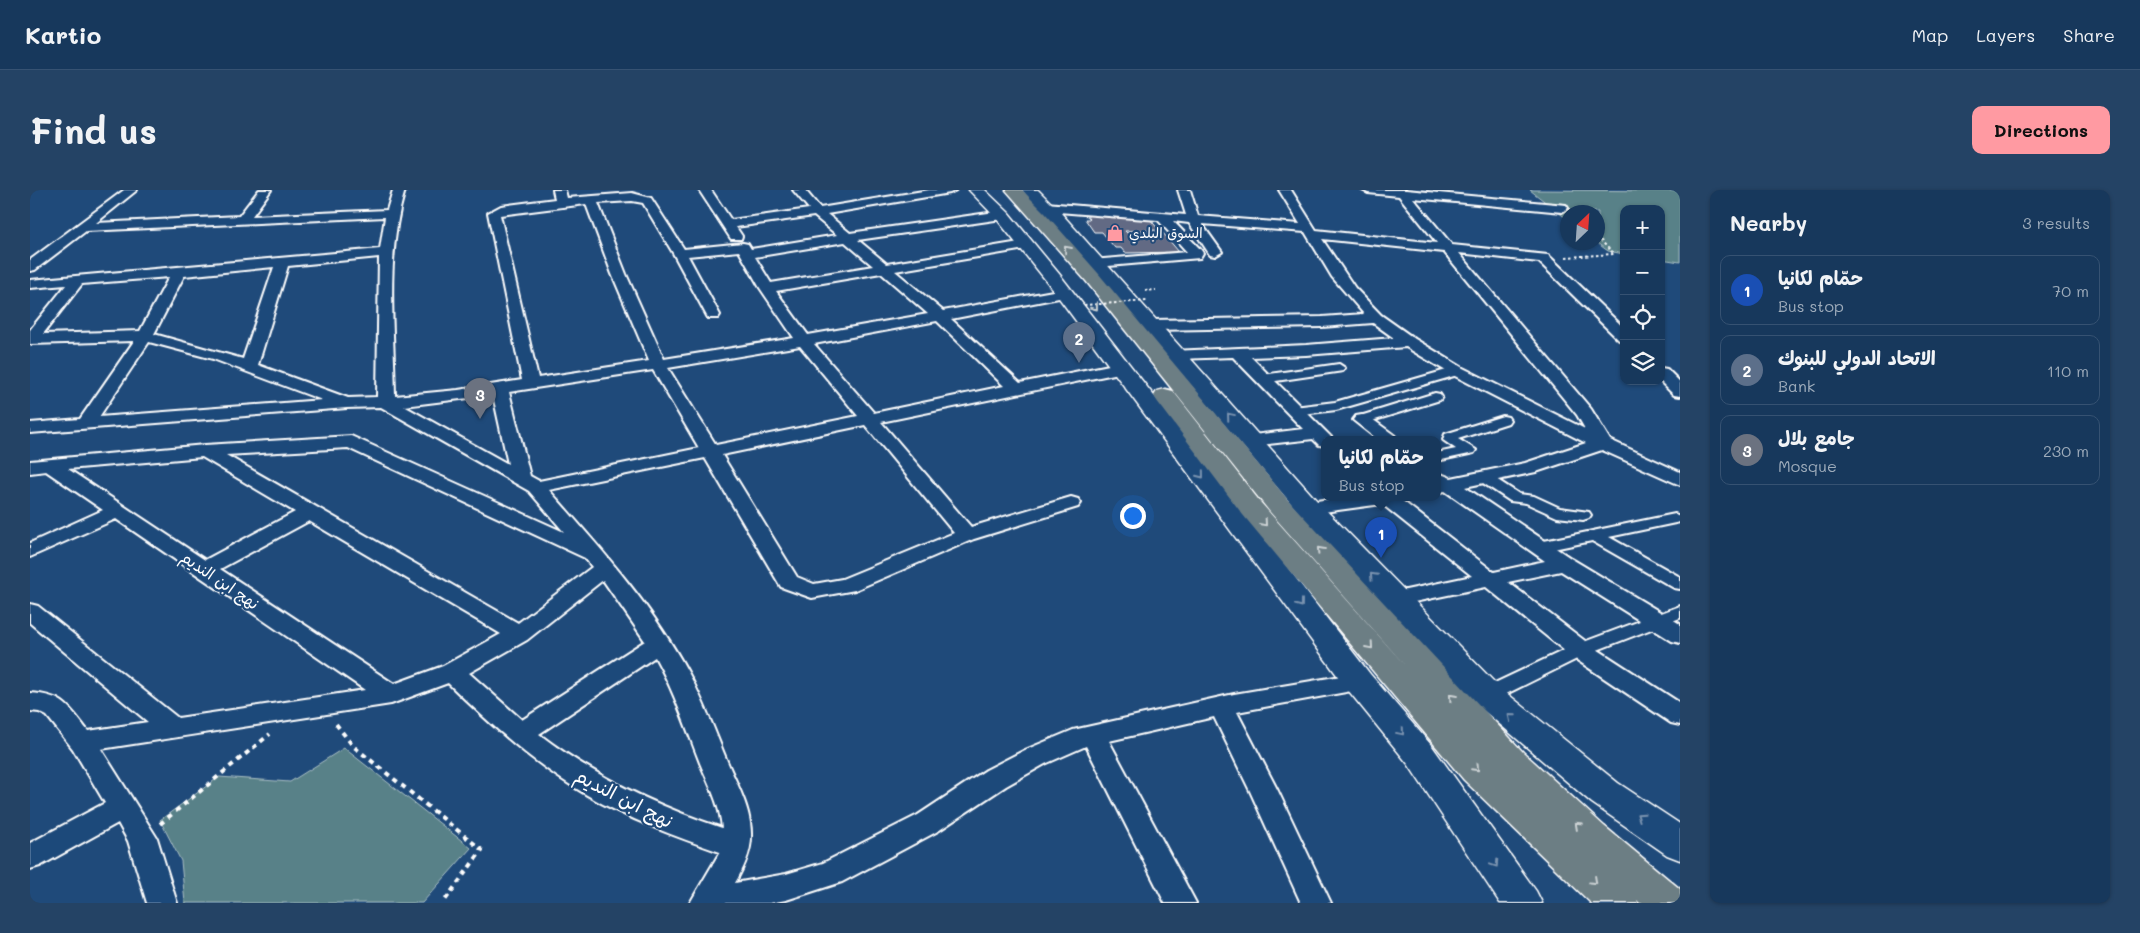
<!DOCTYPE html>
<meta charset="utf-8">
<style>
:root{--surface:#17385c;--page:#244365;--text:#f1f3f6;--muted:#9eacbb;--line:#365272;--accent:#ff9aa2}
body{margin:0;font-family:Mali,"Playpen Sans Arabic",sans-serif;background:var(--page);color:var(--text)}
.controls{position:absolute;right:15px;top:15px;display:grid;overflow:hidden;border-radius:10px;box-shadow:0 1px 4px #0004}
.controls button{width:45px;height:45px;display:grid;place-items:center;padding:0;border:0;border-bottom:1px solid var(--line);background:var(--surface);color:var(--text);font:25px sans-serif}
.compass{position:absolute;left:1530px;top:15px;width:45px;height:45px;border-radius:50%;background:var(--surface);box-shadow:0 1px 4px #0004;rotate:25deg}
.you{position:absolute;left:1102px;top:325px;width:18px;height:18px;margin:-12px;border:4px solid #fff;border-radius:50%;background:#1a73e8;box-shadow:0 0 0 8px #1a73e833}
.badge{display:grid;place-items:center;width:32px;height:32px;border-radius:50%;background:var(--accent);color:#fff;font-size:16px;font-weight:700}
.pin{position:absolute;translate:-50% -41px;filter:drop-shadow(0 1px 2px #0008)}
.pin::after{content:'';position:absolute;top:26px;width:18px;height:15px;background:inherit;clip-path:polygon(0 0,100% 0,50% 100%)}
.popup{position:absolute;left:1291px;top:246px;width:120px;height:65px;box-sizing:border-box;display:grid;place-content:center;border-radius:10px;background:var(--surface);filter:drop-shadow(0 1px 4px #0005);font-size:16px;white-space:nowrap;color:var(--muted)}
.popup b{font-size:19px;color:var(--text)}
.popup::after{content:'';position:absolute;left:50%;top:100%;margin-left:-10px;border:10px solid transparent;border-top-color:var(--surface)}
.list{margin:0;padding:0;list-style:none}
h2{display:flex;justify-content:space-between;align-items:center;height:65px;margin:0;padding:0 20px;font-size:21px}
h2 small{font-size:16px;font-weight:400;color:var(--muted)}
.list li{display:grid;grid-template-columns:32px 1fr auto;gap:15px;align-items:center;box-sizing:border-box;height:70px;margin:0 10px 10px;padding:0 10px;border:1px solid var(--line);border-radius:10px}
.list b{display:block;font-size:19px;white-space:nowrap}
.list p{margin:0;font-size:16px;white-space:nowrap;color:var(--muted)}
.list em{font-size:16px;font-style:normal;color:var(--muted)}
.icon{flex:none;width:28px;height:28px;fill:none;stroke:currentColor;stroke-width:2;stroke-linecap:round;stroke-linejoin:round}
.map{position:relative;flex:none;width:1650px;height:713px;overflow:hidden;border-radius:10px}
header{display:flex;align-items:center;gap:30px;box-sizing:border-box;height:70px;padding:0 25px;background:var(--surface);border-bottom:1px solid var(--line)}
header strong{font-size:24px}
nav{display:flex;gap:28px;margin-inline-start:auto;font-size:18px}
.intro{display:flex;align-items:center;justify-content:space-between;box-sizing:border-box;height:120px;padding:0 30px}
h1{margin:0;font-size:35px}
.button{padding:12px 22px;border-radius:10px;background:var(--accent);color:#111;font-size:18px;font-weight:700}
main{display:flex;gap:30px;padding:0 30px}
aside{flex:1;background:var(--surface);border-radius:10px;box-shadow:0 1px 4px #0004}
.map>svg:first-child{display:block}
.green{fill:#588188;stroke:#acc0c4}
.building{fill:#626b84;stroke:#fff}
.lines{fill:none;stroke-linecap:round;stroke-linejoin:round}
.pedestrian-casing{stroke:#fff;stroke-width:4}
.minor-casing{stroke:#fff;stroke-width:4}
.secondary-casing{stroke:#fff;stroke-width:3}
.primary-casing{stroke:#fff;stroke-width:3}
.path-far1{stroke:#fff;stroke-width:2;stroke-dasharray:2.5 2.5;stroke-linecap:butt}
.path{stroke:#fff;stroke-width:4;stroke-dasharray:5 5;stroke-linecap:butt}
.pedestrian{fill:#1f4a7a;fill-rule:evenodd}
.minor{fill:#1f4a7a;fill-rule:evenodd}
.secondary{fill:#1f4a7a;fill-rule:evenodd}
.primary{fill:#6c7e84;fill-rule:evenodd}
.path-bridge{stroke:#fff;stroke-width:2;stroke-dasharray:2.5 2.5;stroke-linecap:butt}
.oneway{stroke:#ccd2d4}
.oneway2{stroke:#7992af}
.labels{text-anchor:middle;stroke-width:4.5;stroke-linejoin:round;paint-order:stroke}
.far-poi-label{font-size:14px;fill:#fff;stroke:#1f4a7a;text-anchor:start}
.street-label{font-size:16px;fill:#fff;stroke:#1f4a7a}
.near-street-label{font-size:19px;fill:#fff;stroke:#1f4a7a}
</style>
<header>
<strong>Kartio</strong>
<nav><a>Map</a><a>Layers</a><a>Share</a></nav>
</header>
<div class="intro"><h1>Find us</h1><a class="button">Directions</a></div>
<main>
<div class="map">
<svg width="1650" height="713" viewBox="0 0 1650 713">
<rect width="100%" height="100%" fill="#1f4a7a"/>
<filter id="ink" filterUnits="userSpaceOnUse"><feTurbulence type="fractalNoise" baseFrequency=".02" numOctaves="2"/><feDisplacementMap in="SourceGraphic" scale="10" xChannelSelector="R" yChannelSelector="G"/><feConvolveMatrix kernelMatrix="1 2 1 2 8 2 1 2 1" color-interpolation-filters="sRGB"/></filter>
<g filter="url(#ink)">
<!-- green -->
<path class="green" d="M1500,0L1650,1V72L1631,69V19H1594V64L1578,61L1567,53L1568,22H1538L1537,29Z
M314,558L441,658L392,713H155L151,671L130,630L189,587L260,592Z"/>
<!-- building -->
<path class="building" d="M1055,23L1119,28L1129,40L1095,41L1097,43L1132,42L1149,62L1095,63L1091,58H1085L1072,42H1064L1055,29H1060Z"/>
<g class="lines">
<!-- pedestrian casing -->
<g class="pedestrian-casing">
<path id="pedestrian" d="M1309,174L1315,178L1313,181L1233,193L1227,189L1233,185Z
M1427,177L1431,178L1433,181L1431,184L1306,220L1264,225L1257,221L1264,217L1305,212Z
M1405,203L1410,204L1412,207L1410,210L1332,234L1325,230L1327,227Z
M1473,226L1478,227L1480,230L1478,233L1428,249L1446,260L1444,263L1407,271V263L1426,259L1413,250L1415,244Z
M1455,284L1460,285L1489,304L1504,306L1530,318L1559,322L1561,325L1559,328L1553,330L1527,327L1496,313L1480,311L1450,291L1448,288L1450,285Z
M1645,324L1650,326V332L1579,347L1650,387V399L1644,398L1562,351L1509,362L1503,360L1501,357L1503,354L1509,352Z
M1650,416V428L1557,464L1464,510L1457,512L1450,510L1447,505L1450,500L1543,456Z"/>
</g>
<!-- minor casing -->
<g class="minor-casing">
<path id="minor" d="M94,0H107L66,33L209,26L229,0H241L222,26L357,20L363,0H375C355,66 364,138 365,206L428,200L492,190L458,23L471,16L525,9L523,0H535L537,8L602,3L621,8L654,59L713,53L718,54L721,59L807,45L784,26L706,37L712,46L711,49H701L669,0H681L701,30L779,19L763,0H775L790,18L899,0H926L920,3L797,24L820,43L972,21L976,22L978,25L972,29L828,50L857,74L996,51L1001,52L1003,55L1001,58L996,59L865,81L913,121L1034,99L1039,100L1041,103L1039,106L1034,107L921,129L990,193L1089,173L1095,175L1097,178L1095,181L1089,183L851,232L941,337L1041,307L1048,309L1051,313L1048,317L944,349L825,400L782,408L751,397L675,268L519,300C570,358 622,415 659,484C674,512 685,542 697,571C707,595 722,620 721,647C721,663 713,679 705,693L756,684L793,673L888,625L956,580L995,560L1043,540L1204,504L1329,483L1338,486L1341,492L1338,498L1207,522L1248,601L1301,713H1271L1220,601L1184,527L1079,551L1166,713H1135L1056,556L1015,574L976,596L908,641L812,692L756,710L740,713H660L690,662C644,646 598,629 557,605C505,575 460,534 418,493L361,514L71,559L127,648L147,713H117L98,651L88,633L10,676L0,679V653L75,613L43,559L17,526L9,522L0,521V503C34,505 39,517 58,541L118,532L0,433V414L8,416L148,528L335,500L86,329L0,367V353L73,320L16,281L0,283V271L175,255L321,246L534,342L499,301L351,217L317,218L0,243V233L50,229L104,151L0,154V140L36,95L0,98V90L350,59L355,27L56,41L5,80L0,81V70ZM602,11L613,13L643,63L678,128H688L690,125L658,66L709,61L730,98L764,148L634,169L596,84L568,13ZM556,14L582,84L619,171L508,188L470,25ZM815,52L843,76L741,93L725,67ZM349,67L347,207L318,208L228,175L258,76ZM244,77L213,169L124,144L154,86ZM851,83L898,124L778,145L746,101ZM139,87L110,141L13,144L52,94ZM907,131L974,196L844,223L784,154ZM119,152L183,169L292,210L69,227ZM770,156L828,226L686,255L638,178ZM623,180L669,258L509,291L500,286L479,202ZM463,205L478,274L374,216ZM835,235L924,343L812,389L784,394L767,387L692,265ZM318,258L555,368L562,377L488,433L196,265ZM172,267L265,322L175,370L38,279ZM279,331L471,444L413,476L364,494L190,379ZM573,390L615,451L492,530L439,483L497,450ZM625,467C644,501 656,537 670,573C679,594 690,615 692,638C626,616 565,587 509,544Z
M1148,0H1160L1168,26L1270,34L1249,0H1261L1286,40L1407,53L1369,6L1338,3L1332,0H1376L1536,15L1538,18L1532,22L1383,8L1422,55L1518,65L1594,138V152L1589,150L1509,72L1429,63L1561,219L1580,250L1650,282V295L1572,260L1506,282L1435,297L1542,369L1650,434V453L1642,451L1531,381L1478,392L1559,454L1650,513V535L1641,533L1541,466L1456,397L1365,416L1357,414L1354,409L1357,404L1442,386L1352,314L1279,324L1272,322L1269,318L1272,314C1304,306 1338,307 1371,307L1370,309L1464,382L1515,371L1415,301L1407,303V285L1411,284L1421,288L1495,273L1556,253L1421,184L1376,157L1276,165L1221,167L1303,249H1295V256L1289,255L1283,249L1221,256L1215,254L1212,250L1215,246L1273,239L1203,167L1148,169L1142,167L1140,164L1142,161L1276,155L1364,148L1343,133L1292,137L1122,140L1117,138L1114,135L1117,132L1122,130L1292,127L1334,124L1302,87L1275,42L1172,34L1192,62L1185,66L1180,65L1159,33L1143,31L1171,60L1173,63L1170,68L1067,77L1060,73L1062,70L1157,62L1128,30L1016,21L1010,17L1016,13L1156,25ZM1292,49L1414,62L1547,225L1555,239L1433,178L1385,149L1351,125L1325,98Z
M1631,178L1637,179L1650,192V206L1644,205L1630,191Z
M1332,225L1338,226L1364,245L1367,249H1347L1323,230L1326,226Z"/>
</g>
<!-- secondary casing -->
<g class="secondary-casing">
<path id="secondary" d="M939,0H955L978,22L1030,85L1340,484L1402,556L1506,701L1512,713H1470L1378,574L1318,500L1018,93L966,28Z
M992,0H1008L1031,23L1288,312L1469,497L1588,593L1650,634V670L1637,665L1562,613L1445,513L1270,324L1074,92Z"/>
</g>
<!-- primary casing -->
<g class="primary-casing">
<path id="primary" d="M976,0H992L1015,23L1068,83L1258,310L1493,562L1574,636L1650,699V713H1610L1607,710L1608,713H1561L1434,590L1213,325L1127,211L1124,206L1127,201L1135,199L1143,201L1231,313L1379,480L1240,322L1056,91Z"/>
</g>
<!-- path-far1 -->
<path class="path-far1" d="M1536,67L1584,64L1568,48
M1115,101L1126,100"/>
<!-- path -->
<path class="path" d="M306,534L323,556L452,660L413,713
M130,634L240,544"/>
<!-- pedestrian -->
<use href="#pedestrian" class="pedestrian"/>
<!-- minor -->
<use href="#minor" class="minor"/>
<!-- secondary -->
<use href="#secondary" class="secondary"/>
<!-- primary -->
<use href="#primary" class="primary"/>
<!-- path-bridge -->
<path class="path-bridge" d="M1054,115L1118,111"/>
</g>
<!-- one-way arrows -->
<defs><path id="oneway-chevron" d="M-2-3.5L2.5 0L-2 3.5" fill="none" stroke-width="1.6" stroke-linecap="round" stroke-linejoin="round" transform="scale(1.25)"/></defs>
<g class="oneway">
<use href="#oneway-chevron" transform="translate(1037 59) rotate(-131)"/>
<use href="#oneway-chevron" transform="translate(1065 117) rotate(52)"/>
<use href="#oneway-chevron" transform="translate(1234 333) rotate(49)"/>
<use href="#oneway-chevron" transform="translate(1290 360) rotate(-132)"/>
<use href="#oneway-chevron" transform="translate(1340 456) rotate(49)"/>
<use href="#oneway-chevron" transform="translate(1422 507) rotate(-132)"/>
<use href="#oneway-chevron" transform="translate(1446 578) rotate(47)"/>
<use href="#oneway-chevron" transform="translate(1548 635) rotate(-137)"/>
<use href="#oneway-chevron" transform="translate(1564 691) rotate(43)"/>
</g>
<g class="oneway2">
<use href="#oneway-chevron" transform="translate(1200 226) rotate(-130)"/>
<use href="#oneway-chevron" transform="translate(1171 285) rotate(51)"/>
<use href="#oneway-chevron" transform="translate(1343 386) rotate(-133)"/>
<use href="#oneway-chevron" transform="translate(1270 414) rotate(53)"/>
<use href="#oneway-chevron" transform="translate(1481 527) rotate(-141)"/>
<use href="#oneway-chevron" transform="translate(1371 542) rotate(50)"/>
<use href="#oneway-chevron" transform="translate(1610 626) rotate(-146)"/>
<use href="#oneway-chevron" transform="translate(1465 674) rotate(56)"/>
</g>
</g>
<!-- icons -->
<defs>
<g id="shop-bare" transform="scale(1.35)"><path d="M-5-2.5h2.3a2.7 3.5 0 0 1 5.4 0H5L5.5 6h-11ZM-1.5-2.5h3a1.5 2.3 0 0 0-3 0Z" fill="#ff9aa2" stroke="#1f4a7a" stroke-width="2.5" paint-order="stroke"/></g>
</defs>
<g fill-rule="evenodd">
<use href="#shop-bare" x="1085" y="43"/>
</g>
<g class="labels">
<!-- far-poi labels -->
<g class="far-poi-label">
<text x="1099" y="48">السوق البلدي</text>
</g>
<!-- street labels -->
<g class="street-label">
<text transform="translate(190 390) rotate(34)" y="6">نهج ابن النديم</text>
</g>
<!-- near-street labels -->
<g class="near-street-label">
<text transform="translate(594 608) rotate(27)" y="7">نهج ابن النديم</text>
</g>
</g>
</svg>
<div class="controls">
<button>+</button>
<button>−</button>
<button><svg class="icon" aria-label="locate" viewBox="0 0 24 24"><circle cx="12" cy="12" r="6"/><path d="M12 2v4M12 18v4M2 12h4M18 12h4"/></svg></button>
<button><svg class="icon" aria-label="layers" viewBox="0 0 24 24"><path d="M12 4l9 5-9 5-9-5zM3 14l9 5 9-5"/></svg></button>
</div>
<svg class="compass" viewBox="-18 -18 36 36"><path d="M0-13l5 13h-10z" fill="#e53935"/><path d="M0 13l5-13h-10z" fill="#9eacbb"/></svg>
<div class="you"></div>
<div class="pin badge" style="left:1351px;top:368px;background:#1a4fb4">1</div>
<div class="popup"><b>حمّام لكانيا</b>Bus stop</div>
<div class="pin badge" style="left:1049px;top:173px;background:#5c6f8a">2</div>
<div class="pin badge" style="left:450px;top:229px;background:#6b7280">3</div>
</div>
<aside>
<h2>Nearby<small>3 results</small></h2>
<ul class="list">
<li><span class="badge" style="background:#1a4fb4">1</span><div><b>حمّام لكانيا</b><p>Bus stop</p></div><em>70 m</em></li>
<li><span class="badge" style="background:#5c6f8a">2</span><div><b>الاتحاد الدولي للبنوك</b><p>Bank</p></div><em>110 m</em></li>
<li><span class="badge" style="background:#6b7280">3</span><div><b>جامع بلال</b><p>Mosque</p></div><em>230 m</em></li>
</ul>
</aside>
</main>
